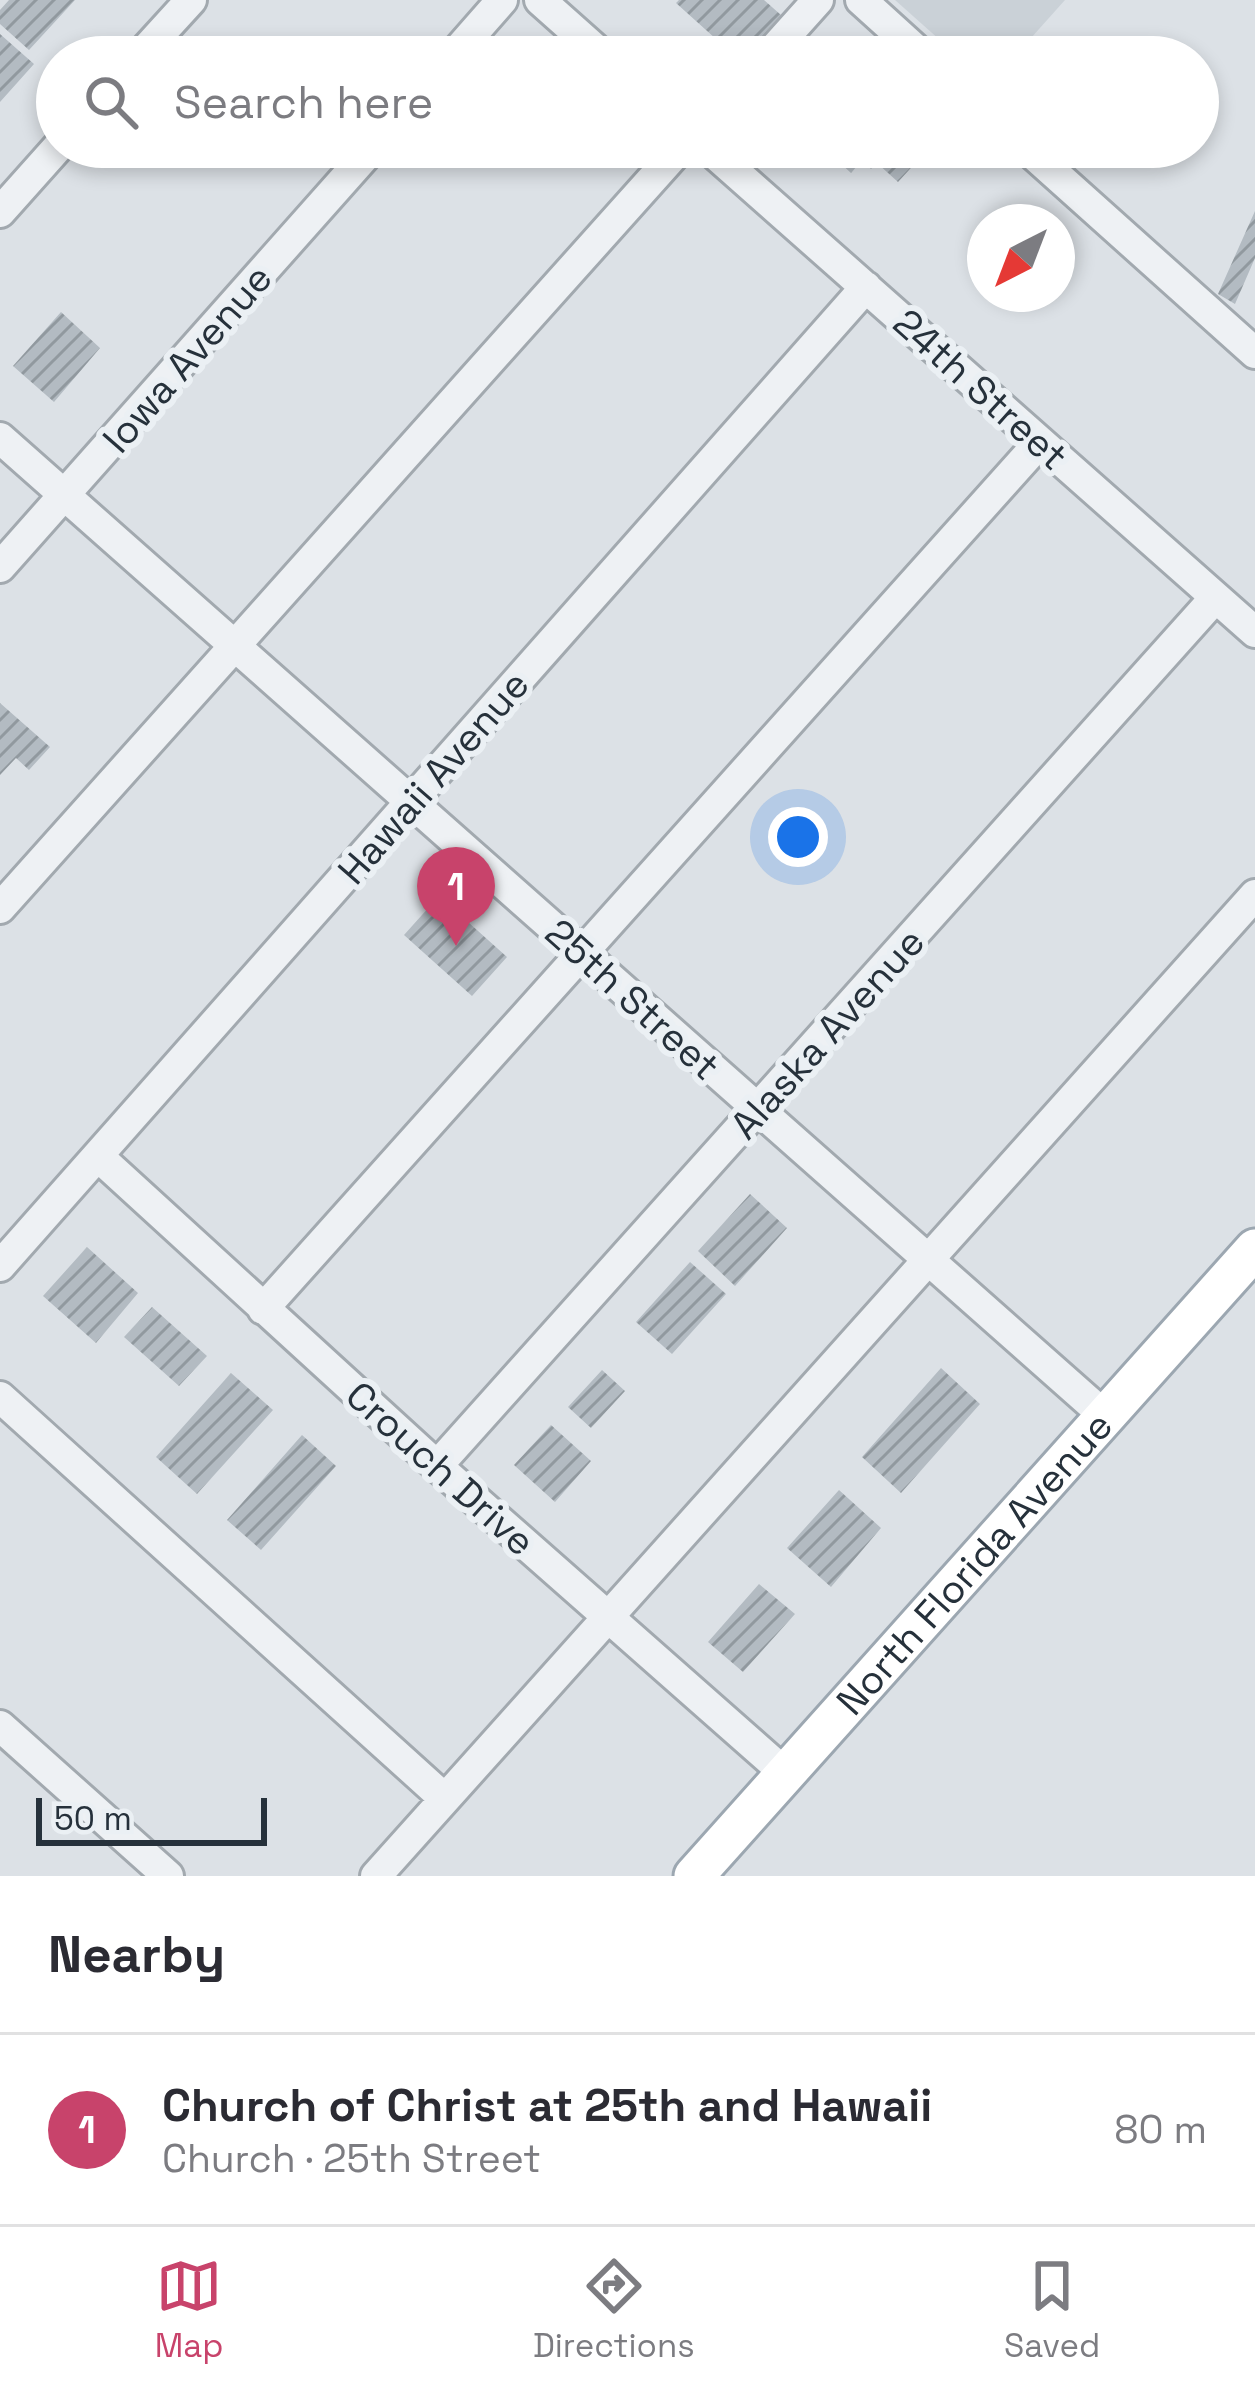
<!DOCTYPE html>
<meta charset="utf-8">
<style>
:root{--surface:#fff;--page:#f7f7f7;--text:#2b2b33;--muted:#7c7c81;--line:#e1e1e2;--accent:#c8436b}
body{margin:0;font-family:"Space Grotesk",sans-serif;background:var(--page);color:var(--text)}
.compass{position:absolute;left:967px;top:204px;width:108px;height:108px;border-radius:50%;background:var(--surface);box-shadow:0 6px 18px #0003;rotate:222deg}
.scale{position:absolute;left:36px;bottom:30px;width:231px;box-sizing:border-box;padding-left:12px;border:6px solid #26313b;border-top:0;font-size:33px;line-height:42px;white-space:nowrap;color:#26313b;-webkit-text-stroke:9px #ebf0f4;paint-order:stroke}
.you{position:absolute;left:798px;top:837px;width:42px;height:42px;margin:-30px;border:9px solid #fff;border-radius:50%;background:#1a73e8;box-shadow:0 0 0 18px #1a73e833}
.badge{display:grid;place-items:center;width:78px;height:78px;border-radius:50%;background:var(--accent);color:#fff;font-size:39px;font-weight:700}
.pin{position:absolute;translate:-50% -99px;filter:drop-shadow(0 3px 6px #0008)}
.pin::after{content:'';position:absolute;top:63px;width:42px;height:36px;background:inherit;clip-path:polygon(0 0,100% 0,50% 100%)}
.list{margin:0;padding:0;list-style:none}
h2{display:flex;justify-content:space-between;align-items:center;height:156px;margin:0;padding:0 48px;font-size:51px}
h2 small{font-size:39px;font-weight:400;color:var(--muted)}
.list li{display:grid;grid-template-columns:78px 1fr auto;gap:36px;align-items:center;box-sizing:border-box;height:192px;padding:0 48px;border-top:3px solid var(--line)}
.list b{display:block;font-size:45px;white-space:nowrap}
.list p{margin:0;font-size:39px;white-space:nowrap;color:var(--muted)}
.list em{font-size:39px;font-style:normal;color:var(--muted)}
.icon{flex:none;width:66px;height:66px;fill:none;stroke:currentColor;stroke-width:2;stroke-linecap:round;stroke-linejoin:round}
.map{position:relative;flex:none;width:1255px;height:1876px;overflow:hidden}
.search{position:absolute;background:var(--surface);box-shadow:0 6px 18px #0003;left:36px;right:36px;top:36px;height:132px;display:flex;align-items:center;gap:30px;box-sizing:border-box;padding:0 42px;border-radius:66px;color:var(--muted);font-size:45px}
.sheet{height:348px;background:var(--surface)}
nav{display:flex;justify-content:space-around;align-items:center;box-sizing:border-box;height:168px;border-top:3px solid var(--line);background:var(--surface);font-size:33px;color:var(--muted)}
nav a{display:grid;justify-items:center;gap:6px}
nav .on{color:var(--accent)}
.map>svg:first-child{display:block}
.built{fill:#cad1d7}
.building{fill:url(#building-hatch)}
.lines{fill:none;stroke-linecap:round;stroke-linejoin:round}
.minor-casing{stroke:#a2a9af;stroke-width:36}
.major-casing{stroke:#9ca7b1;stroke-width:45}
.minor{stroke:#eef1f4;stroke-width:30}
.major{stroke:#fff;stroke-width:39}
.labels{text-anchor:middle;stroke-width:12;stroke-linejoin:round;paint-order:stroke}
.street-label{font-size:39px;fill:#26313b;stroke:#ebf0f4}
</style>
<div class="map">
<svg width="1255" height="1876" viewBox="0 0 1255 1876">
<defs>
<pattern id="building-hatch" width="6" height="6" patternUnits="userSpaceOnUse" patternTransform="scale(3)"><rect width="6" height="6" fill="#b3bbc2"/><path d="M-1 1l2-2M0 6l6-6M5 7l2-2" fill="none" stroke="#91999f"/></pattern>
</defs>
<rect width="100%" height="100%" fill="#dce1e6"/>
<!-- built -->
<path class="built" d="M895,0H1065L1014,57H959Z"/>
<!-- building -->
<path class="building" d="M9,0H75L29,50L0,24V10Z
M679,0H764L781,15L742,57H736L676,3Z
M0,34L34,64L0,102Z
M829,147H930L898,182L877,163L871,169L862,160L851,173L826,150Z
M1255,211V258L1235,304L1218,294Z
M61,312L100,348L54,402L13,366Z
M0,703L50,747L29,770L16,758L0,775Z
M439,896L507,957L472,996L404,935Z
M750,1194L787,1228L735,1286L698,1251Z
M87,1247L138,1293L96,1343L43,1296Z
M690,1262L726,1294L672,1354L636,1322Z
M152,1307L207,1356L179,1386L124,1337Z
M941,1368L980,1404L901,1493L862,1457Z
M602,1370L625,1391L591,1428L568,1407Z
M231,1373L273,1410L197,1494L156,1457Z
M551,1425L591,1461L555,1502L514,1465Z
M302,1435L336,1466L261,1550L227,1520Z
M839,1490L881,1528L831,1587L787,1548Z
M759,1584L795,1614L743,1672L708,1642Z"/>
<g class="lines">
<!-- minor casing -->
<g class="minor-casing">
<path id="minor" d="M540,0L604,57
M861,0L924,57
M139,57L191,0
M452,57L502,0
M767,57L818,0
M707,147L1255,632
M1025,147L1255,353
M0,212L58,147
M0,438L1105,1416
M0,567L373,147
M0,908L681,147
M100,1158L437,1466L786,1774
M0,1266L866,287
M263,1309L1040,442
M0,1397L445,1799
M437,1466L1215,598
M0,1726L168,1876
M376,1876L1255,895"/>
</g>
<!-- major casing -->
<g class="major-casing">
<g id="major">
<path id="s1" d="M694,1876L1255,1249"/>
</g>
</g>
<!-- minor -->
<use href="#minor" class="minor"/>
<!-- major -->
<use href="#major" class="major"/>
</g>
<g class="labels">
<!-- street labels -->
<g class="street-label">
<text transform="translate(187 358) rotate(-49)" y="14">Iowa Avenue</text>
<text transform="translate(981 389) rotate(42)" y="14">24th Street</text>
<text transform="translate(433 777) rotate(-49)" y="14">Hawaii Avenue</text>
<text transform="translate(633 999) rotate(42)" y="14">25th Street</text>
<text transform="translate(827 1033) rotate(-48)" y="14">Alaska Avenue</text>
<text transform="translate(441 1468) rotate(42)" y="14">Crouch Drive</text>
<text dy="14" stroke="none"><textPath href="#s1" startOffset="420">North Florida Avenue</textPath></text>
</g>
</g>
</svg>
<svg class="compass" viewBox="-18 -18 36 36"><path d="M0-13l5 13h-10z" fill="#e53935"/><path d="M0 13l5-13h-10z" fill="#7c7c81"/></svg>
<div class="scale">50 m</div>
<div class="you"></div>
<div class="pin badge" style="left:456px;top:946px">1</div>
<div class="search"><svg class="icon" aria-label="search" viewBox="0 0 24 24"><circle cx="10" cy="10" r="6"/><path d="M15 15l6 6"/></svg>Search here</div>
</div>
<section class="sheet">
<h2>Nearby<small></small></h2>
<ul class="list">
<li><span class="badge">1</span><div><b>Church of Christ at 25th and Hawaii</b><p>Church · 25th Street</p></div><em>80 m</em></li>
</ul>
</section>
<nav>
<a class="on"><svg class="icon" aria-label="map" viewBox="0 0 24 24"><path d="M3 6l6-2 6 2 6-2v14l-6 2-6-2-6 2zM9 4v14M15 6v14"/></svg>Map</a>
<a><svg class="icon" aria-label="directions" viewBox="0 0 24 24"><path d="M12 3l9 9-9 9-9-9zM9 14v-3h6M13 9l2 2-2 2"/></svg>Directions</a>
<a><svg class="icon" aria-label="saved" viewBox="0 0 24 24"><path d="M7 4h10v16l-5-4-5 4z"/></svg>Saved</a>
</nav>
